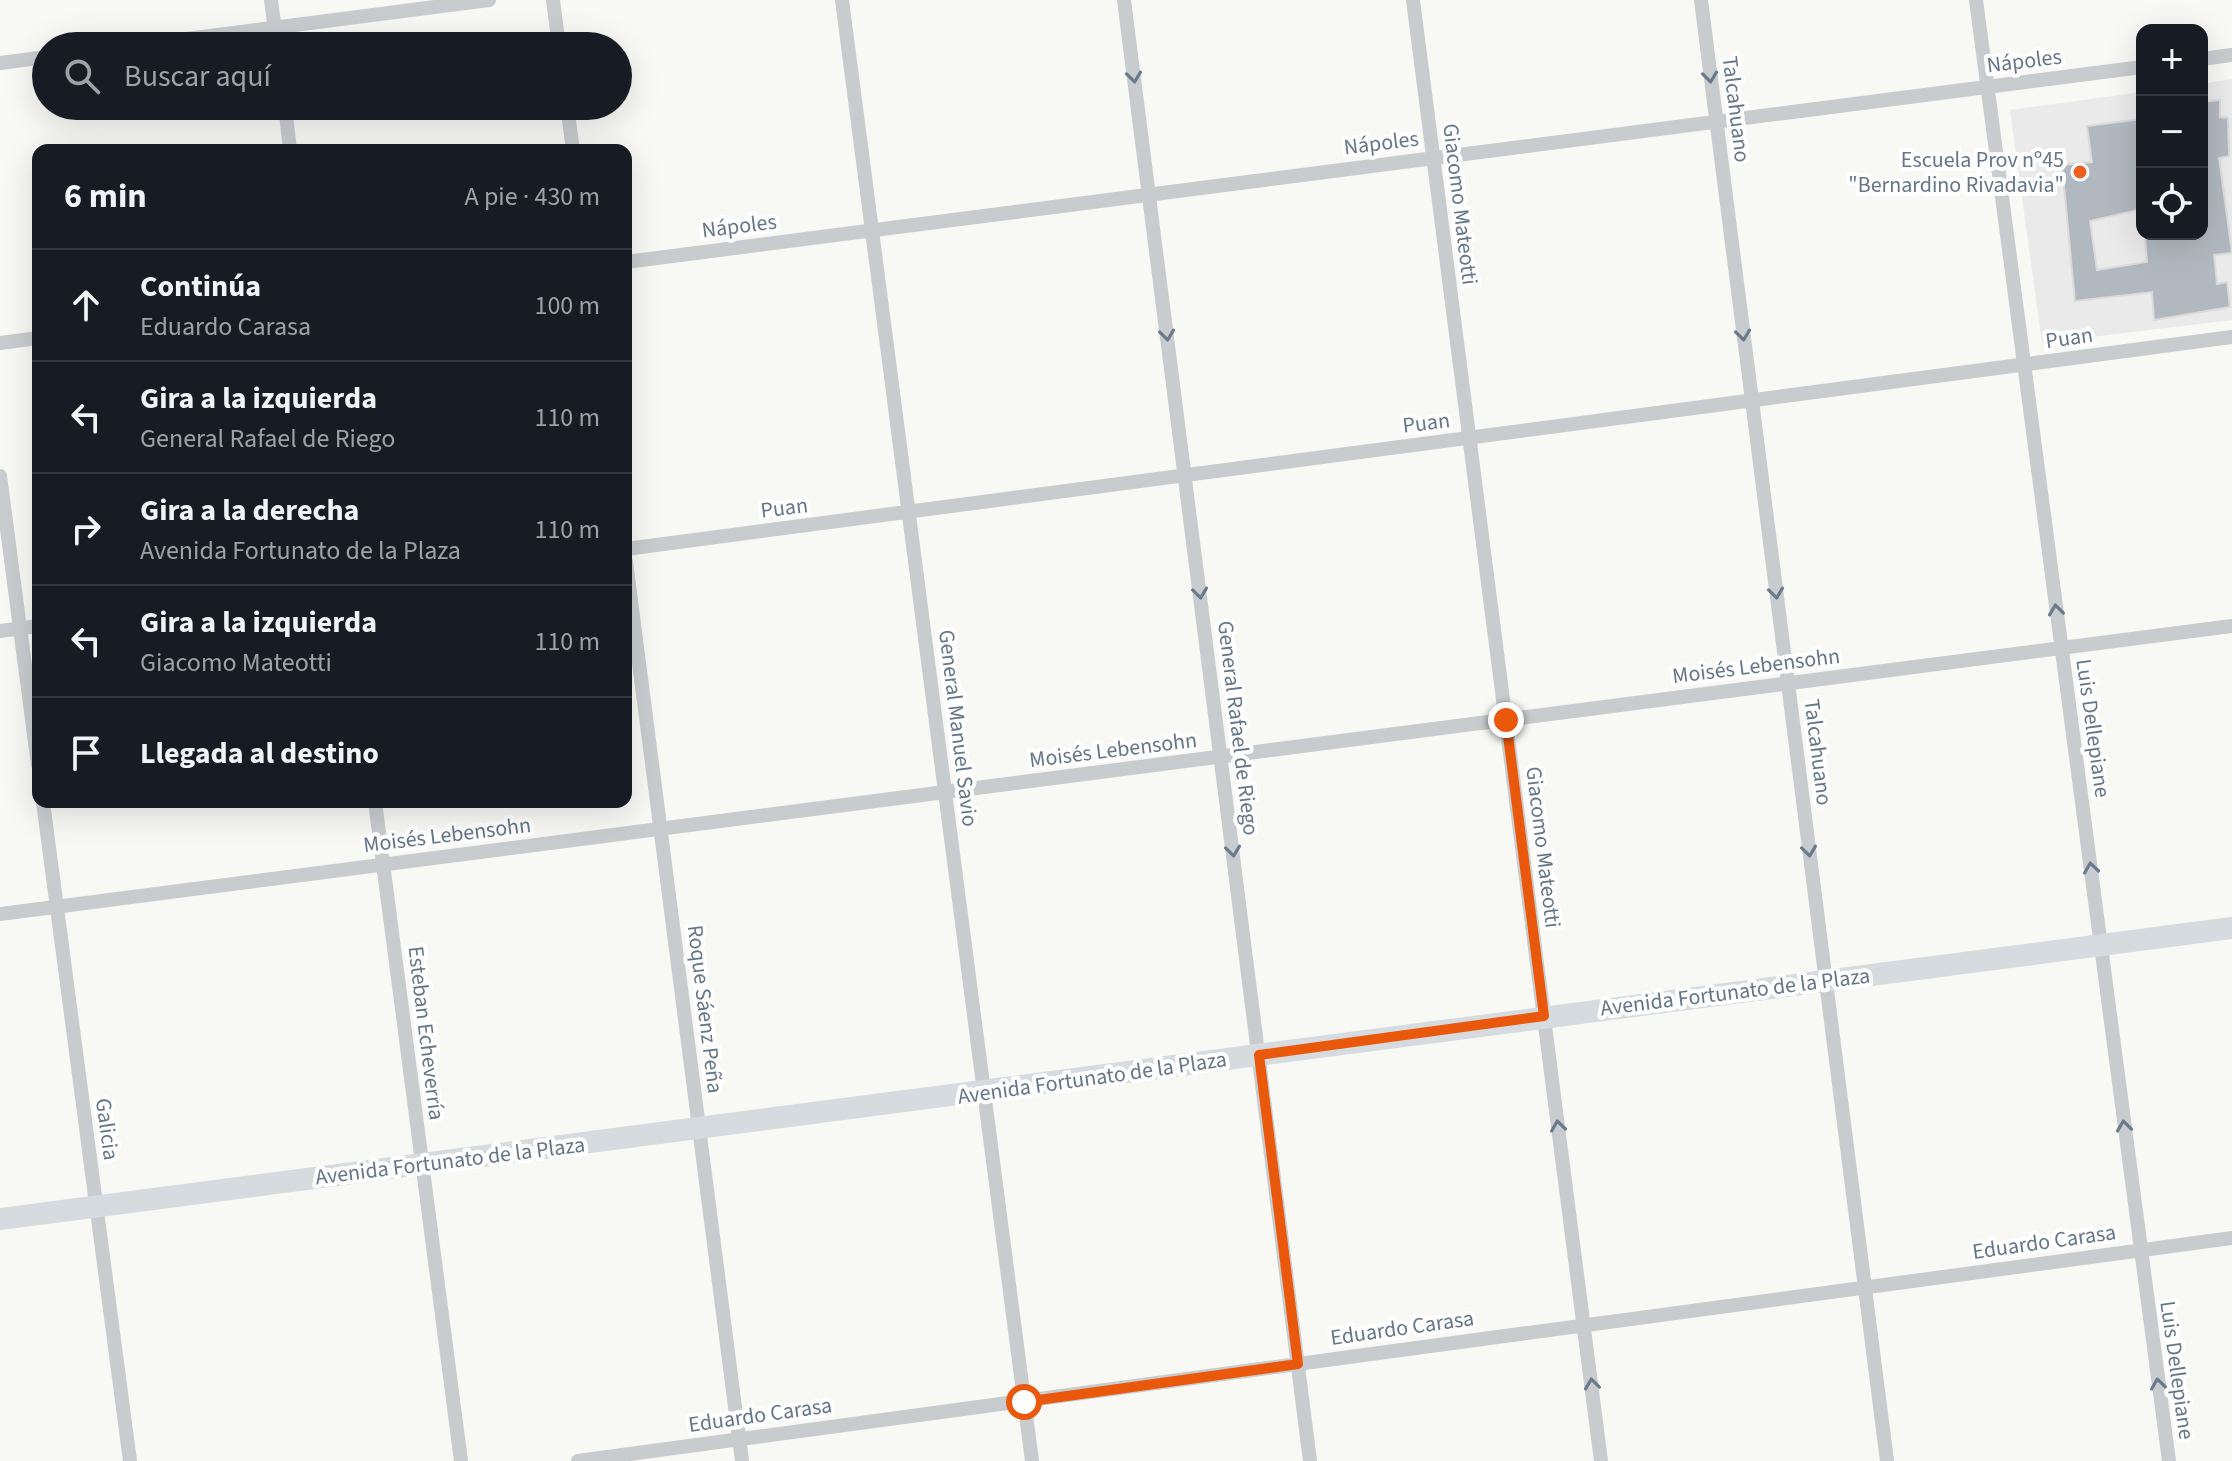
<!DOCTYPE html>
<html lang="es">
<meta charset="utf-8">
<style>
:root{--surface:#171b24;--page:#20242c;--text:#f1f3f6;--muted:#9ea1a6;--line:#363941}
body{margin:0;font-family:"Source Sans 3",sans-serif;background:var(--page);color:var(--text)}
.controls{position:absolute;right:24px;top:24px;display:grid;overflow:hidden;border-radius:16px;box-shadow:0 8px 32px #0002}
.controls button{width:72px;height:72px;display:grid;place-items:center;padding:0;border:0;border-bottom:2px solid var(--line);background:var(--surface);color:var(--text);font:40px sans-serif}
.stop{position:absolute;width:24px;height:24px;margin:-18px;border:6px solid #ea580c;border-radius:50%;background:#fff}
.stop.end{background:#ea580c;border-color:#fff;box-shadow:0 2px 8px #0008}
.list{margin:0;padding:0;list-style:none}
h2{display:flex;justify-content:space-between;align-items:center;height:104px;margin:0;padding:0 32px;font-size:34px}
h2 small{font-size:26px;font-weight:400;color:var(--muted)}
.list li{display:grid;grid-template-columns:52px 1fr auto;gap:24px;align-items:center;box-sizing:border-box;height:112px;padding:0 32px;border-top:2px solid var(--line)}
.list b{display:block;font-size:30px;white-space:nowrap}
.list p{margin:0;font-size:26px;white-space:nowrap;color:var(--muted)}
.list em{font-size:26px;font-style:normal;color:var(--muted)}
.icon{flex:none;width:44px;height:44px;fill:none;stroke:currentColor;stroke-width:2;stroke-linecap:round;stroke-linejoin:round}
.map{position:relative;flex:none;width:2232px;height:1461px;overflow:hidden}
.search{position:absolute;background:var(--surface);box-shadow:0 8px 32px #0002;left:32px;top:32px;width:600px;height:88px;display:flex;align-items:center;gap:20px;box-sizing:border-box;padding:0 28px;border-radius:44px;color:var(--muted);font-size:30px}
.panel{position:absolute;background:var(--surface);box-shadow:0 8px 32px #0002;left:32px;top:144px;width:600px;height:664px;border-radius:16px}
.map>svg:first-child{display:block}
.built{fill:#e9eae9}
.building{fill:#b1b8bf;stroke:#dadad8;stroke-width:2}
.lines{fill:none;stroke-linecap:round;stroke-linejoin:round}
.street{stroke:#c8cccf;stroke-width:14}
.secondary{stroke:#d6dbe0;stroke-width:22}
.oneway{stroke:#6a7a8c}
.route{stroke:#ea580c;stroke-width:10}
.poi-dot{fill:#f05e1e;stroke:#fff;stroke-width:3}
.labels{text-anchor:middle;stroke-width:8;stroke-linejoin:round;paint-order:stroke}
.street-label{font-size:22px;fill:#657689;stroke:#fff}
.poi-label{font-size:22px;fill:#657689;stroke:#fff;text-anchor:end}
</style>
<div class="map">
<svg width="2232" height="1461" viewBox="0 0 2232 1461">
<rect width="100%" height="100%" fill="#f8f8f5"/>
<!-- built -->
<path class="built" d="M2232,79V320L2042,343L2010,110L2142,92V234H2202V84Z"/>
<!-- building -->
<path class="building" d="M2220,100V117L2228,118L2229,156L2219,158L2232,253L2214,255L2217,284L2227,282L2230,307L2154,320L2152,292L2075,301L2062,165L2092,162L2087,126L2142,119V209L2090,221L2097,270L2147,262L2145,237L2202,234V102Z"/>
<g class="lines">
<!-- street -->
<path class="street" d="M271,0L277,46
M553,0L559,46
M842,0L1032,1461
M1124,0L1310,1461
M1413,0L1601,1461
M1701,0L1887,1461
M1976,0L2169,1461
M132,46L489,0
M2202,59L2232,55
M0,63L46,57
M285,106L290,150
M567,106L573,150
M626,262L2142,67
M0,343L38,338
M0,476L38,765
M626,549L2232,337
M626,562L742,1461
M0,631L38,626
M43,802L130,1461
M375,802L461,1461
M0,914L2232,626
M578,1461L2232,1238"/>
<!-- secondary -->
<path class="secondary" d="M0,1219L2232,928"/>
</g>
<!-- one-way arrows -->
<defs><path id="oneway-chevron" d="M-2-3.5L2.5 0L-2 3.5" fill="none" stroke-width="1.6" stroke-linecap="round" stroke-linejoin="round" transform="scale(2)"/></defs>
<g class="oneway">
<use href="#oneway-chevron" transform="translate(1134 77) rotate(83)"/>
<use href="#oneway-chevron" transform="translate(1710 77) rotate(83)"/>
<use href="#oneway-chevron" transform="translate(1167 335) rotate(83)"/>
<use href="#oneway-chevron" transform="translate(1743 335) rotate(83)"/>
<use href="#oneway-chevron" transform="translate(1200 593) rotate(83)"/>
<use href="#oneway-chevron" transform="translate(1776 593) rotate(83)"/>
<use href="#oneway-chevron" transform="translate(2056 610) rotate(-97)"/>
<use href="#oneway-chevron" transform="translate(1233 851) rotate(83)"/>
<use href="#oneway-chevron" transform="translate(1809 851) rotate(83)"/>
<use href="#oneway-chevron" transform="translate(2091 868) rotate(-98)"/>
<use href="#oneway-chevron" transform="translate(1558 1126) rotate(-98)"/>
<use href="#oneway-chevron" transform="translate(2124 1126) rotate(-97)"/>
<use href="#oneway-chevron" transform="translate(1592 1384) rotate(-97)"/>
<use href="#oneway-chevron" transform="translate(2158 1384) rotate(-98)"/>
</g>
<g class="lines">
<!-- route -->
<path class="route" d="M1024,1402L1298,1364L1259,1055L1544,1016L1506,720"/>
</g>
<!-- markers -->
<circle class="poi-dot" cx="2080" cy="172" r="8"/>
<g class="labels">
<!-- street labels -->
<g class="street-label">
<text transform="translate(2024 60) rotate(-7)" y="8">Nápoles</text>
<text transform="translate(1737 109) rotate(83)" y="8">Talcahuano</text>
<text transform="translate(1381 142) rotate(-7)" y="8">Nápoles</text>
<text transform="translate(1461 204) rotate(83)" y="8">Giacomo Mateotti</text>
<text transform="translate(739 225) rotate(-7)" y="8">Nápoles</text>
<text transform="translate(2069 337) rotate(-8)" y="8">Puan</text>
<text transform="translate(1426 422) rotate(-7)" y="8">Puan</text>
<text transform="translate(784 507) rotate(-7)" y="8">Puan</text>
<text transform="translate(1756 665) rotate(-7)" y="8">Moisés Lebensohn</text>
<text transform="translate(959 728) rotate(83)" y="8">General Manuel Savio</text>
<text transform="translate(1239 728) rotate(83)" y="8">General Rafael de Riego</text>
<text transform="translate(2094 728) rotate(82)" y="8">Luis Dellepiane</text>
<text transform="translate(1113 749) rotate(-7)" y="8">Moisés Lebensohn</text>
<text transform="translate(1819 752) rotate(83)" y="8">Talcahuano</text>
<text transform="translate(447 834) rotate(-7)" y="8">Moisés Lebensohn</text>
<text transform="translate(1544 847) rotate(83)" y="8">Giacomo Mateotti</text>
<text transform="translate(1735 991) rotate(-7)" y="8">Avenida Fortunato de la Plaza</text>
<text transform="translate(706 1009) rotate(83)" y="8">Roque Sáenz Peña</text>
<text transform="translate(427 1033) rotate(83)" y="8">Esteban Echeverría</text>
<text transform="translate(1092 1077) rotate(-8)" y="8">Avenida Fortunato de la Plaza</text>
<text transform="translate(108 1129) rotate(82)" y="8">Galicia</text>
<text transform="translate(450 1160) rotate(-7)" y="8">Avenida Fortunato de la Plaza</text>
<text transform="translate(2044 1241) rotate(-8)" y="8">Eduardo Carasa</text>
<text transform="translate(1402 1327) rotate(-8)" y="8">Eduardo Carasa</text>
<text transform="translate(2178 1370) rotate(82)" y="8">Luis Dellepiane</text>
<text transform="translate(760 1414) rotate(-8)" y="8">Eduardo Carasa</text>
</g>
<!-- poi labels -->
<g class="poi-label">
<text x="2064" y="167">Escuela Prov nº45<tspan x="2064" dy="25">"Bernardino Rivadavia"</tspan></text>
</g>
</g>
</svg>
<div class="controls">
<button>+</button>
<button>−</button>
<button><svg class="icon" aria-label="locate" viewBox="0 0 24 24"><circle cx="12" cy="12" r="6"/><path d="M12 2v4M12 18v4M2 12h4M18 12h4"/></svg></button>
</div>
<div class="stop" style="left:1024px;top:1402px"></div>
<div class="stop end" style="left:1506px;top:720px"></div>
<div class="search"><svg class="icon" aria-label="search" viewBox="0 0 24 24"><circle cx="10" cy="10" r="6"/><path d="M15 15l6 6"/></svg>Buscar aquí</div>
<section class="panel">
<h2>6 min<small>A pie · 430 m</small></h2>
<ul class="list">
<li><svg class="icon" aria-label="ahead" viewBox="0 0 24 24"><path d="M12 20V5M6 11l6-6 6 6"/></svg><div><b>Continúa</b><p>Eduardo Carasa</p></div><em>100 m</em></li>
<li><svg class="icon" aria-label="left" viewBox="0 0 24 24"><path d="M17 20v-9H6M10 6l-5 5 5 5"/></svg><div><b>Gira a la izquierda</b><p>General Rafael de Riego</p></div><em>110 m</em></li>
<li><svg class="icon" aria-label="right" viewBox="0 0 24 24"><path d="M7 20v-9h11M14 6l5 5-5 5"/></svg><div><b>Gira a la derecha</b><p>Avenida Fortunato de la Plaza</p></div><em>110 m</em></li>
<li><svg class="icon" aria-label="left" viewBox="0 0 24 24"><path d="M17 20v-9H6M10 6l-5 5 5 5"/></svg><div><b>Gira a la izquierda</b><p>Giacomo Mateotti</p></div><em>110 m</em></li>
<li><svg class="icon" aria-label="arrive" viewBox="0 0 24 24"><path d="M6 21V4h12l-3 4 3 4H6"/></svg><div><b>Llegada al destino</b></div></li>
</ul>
</section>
</div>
